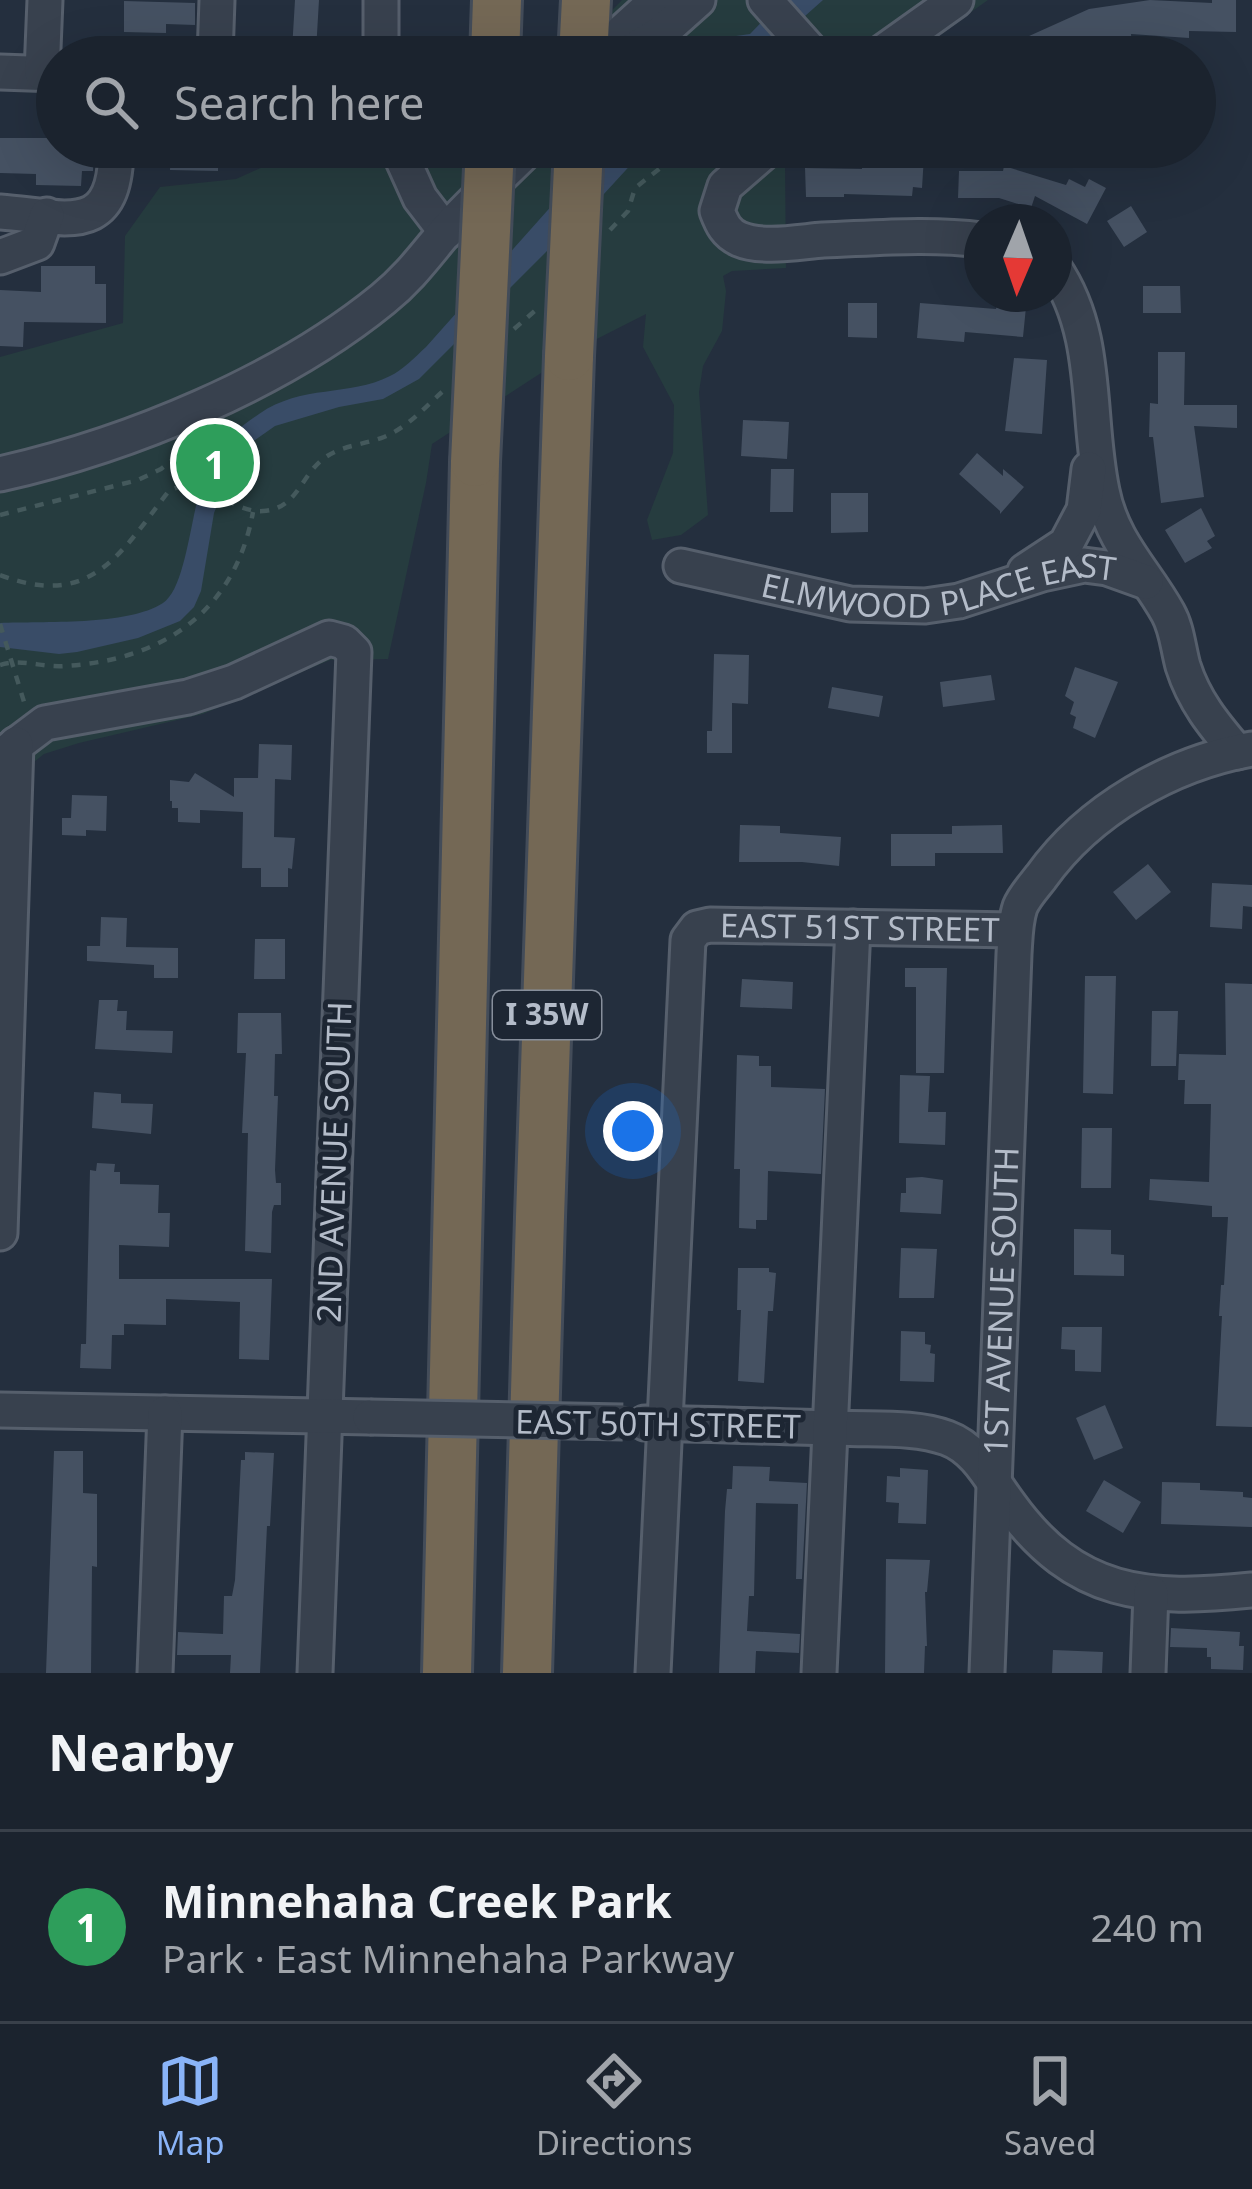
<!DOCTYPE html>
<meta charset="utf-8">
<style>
:root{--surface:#1b232e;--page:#242b36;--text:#f1f3f6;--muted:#a0a4aa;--line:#39404a;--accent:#8ab4f8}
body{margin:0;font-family:"Noto Sans",sans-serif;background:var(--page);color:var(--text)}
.compass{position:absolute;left:964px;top:204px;width:108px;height:108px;border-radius:50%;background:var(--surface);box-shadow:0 12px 48px #0002;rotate:182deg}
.you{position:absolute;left:633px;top:1131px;width:42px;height:42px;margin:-30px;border:9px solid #fff;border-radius:50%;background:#1a73e8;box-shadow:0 0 0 18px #1a73e833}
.badge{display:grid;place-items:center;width:78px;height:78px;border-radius:50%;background:var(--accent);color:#fff;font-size:39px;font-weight:700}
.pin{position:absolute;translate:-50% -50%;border:6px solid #fff;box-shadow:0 3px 12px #0006}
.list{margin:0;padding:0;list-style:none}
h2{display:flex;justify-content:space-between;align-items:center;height:156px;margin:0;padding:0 48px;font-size:51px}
h2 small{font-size:39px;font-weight:400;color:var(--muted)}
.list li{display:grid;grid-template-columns:78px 1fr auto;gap:36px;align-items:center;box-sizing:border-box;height:192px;padding:0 48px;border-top:3px solid var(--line)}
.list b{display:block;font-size:45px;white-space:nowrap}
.list p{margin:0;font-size:39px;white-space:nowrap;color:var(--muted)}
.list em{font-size:39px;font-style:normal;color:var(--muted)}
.icon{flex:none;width:66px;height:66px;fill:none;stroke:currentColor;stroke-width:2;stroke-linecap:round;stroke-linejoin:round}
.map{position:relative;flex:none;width:1252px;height:1673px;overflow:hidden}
.search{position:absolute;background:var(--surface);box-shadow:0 12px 48px #0002;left:36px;right:36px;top:36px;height:132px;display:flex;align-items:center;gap:30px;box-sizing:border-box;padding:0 42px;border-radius:66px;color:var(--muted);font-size:45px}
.sheet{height:348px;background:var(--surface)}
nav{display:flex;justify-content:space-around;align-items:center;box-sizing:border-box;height:168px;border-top:3px solid var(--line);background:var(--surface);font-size:33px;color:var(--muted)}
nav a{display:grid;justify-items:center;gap:6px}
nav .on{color:var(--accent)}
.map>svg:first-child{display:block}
.green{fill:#263c3f}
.water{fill:#394c67}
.building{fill:#455162}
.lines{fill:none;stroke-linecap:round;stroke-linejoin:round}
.minor-casing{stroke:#565f6c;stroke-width:39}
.highway-casing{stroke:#434c59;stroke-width:54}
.path{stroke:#44595c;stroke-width:4.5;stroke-dasharray:9 9;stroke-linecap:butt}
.minor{stroke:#38414e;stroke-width:33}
.highway{stroke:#746855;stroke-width:48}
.minor-bridge-casing{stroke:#565f6c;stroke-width:39;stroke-linecap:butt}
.highway-bridge-casing{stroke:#434c59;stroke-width:54;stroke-linecap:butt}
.minor-bridge{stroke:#38414e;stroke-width:33}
.highway-bridge{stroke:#746855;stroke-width:48}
.labels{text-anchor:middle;stroke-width:10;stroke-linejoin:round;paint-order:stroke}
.shield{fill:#1d2633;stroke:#878f9c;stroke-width:3}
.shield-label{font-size:30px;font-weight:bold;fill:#b4bcc9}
.street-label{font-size:33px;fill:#b4bcc9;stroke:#1d2633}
</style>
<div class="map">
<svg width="1252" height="1673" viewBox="0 0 1252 1673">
<rect width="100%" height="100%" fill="#242f3e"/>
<!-- green -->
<path class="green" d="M622,0H988L908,57H567Z
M307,147H801L785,163L786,268L732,271L723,276L726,291L722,331L703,366L699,392L708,515L681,535L652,540L647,520L673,453L674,405L643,347L646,314L581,347L432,444L426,483L388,659L330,660L203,714L79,743L44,754L0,789V357L123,323L125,236L160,187L236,179Z"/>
<!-- water -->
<path class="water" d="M783,0H823L759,57H714L736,36L750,34Z
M604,147H647L603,195L419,379L383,399L339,407L275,426L248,445L235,460L214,513L201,591L194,607L180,621L138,638L77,652L59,654L0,647V623C42,621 128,626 163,603C190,585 191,491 212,457C224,439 242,426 259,414C302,384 349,397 390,376C403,370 415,357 426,347Z"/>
<!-- building -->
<path class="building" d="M295,0H319L316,51L292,50Z
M1150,0L1212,3V0H1236V32L1189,31V38L1131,34L1132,48L1097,53L1096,47L1073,57H981L980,54L1018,41L1089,9Z
M124,1L195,3V25L166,24V33L124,32Z
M0,138H57V147H94L93,171H82L81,186L36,185V174L0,173Z
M171,147H218V171L170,170Z
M896,155L924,156L922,188L913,187L912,196L844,194V197H806L805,168L862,169V165L895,167Z
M1004,166L1066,185L1069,179L1085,187L1089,179L1106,188L1087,224L1035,196L1031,208L999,198H958L959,171H1003Z
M1131,206L1147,232L1124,247L1107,221Z
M41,266H95V284H106V323L24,322L23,347L0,346V290L41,292Z
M1143,286H1180L1181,313H1143Z
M848,303H877V338L848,337Z
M920,303L996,309L997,304L1026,307L1023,337L965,332L964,342L917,338Z
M1158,352H1185L1184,405H1237V428L1194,426L1204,497L1161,503L1153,437H1149L1150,403L1158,404Z
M1014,358L1047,360L1042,434L1005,431Z
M743,420L789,422L787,459L741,456Z
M977,453L1003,476V469L1024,487L1000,514V511L959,474Z
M771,469H794L793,512H770Z
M831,493H868V532L831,533Z
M1201,508L1215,536L1207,541L1212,548L1185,563L1165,530Z
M714,654L749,655L748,704L732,703V753H707V731H712Z
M1075,667L1118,682L1095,738L1073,728L1076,717L1070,714L1074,702L1065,696Z
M991,675L995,700L943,707L940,682Z
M832,687L883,696L879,717L828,708Z
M259,744L292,745L291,780L275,779L274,837L295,838L292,869L288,868V887H261V868H242L243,812L200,810V823L178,822V808H172V801H170V780L189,782L195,773L234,797V778H258Z
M72,795L107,796L106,831L86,830V836L62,835V818H71Z
M740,825L780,826V833L841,837L839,866L802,862H739Z
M1002,825L1003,853H935V866H891V834H952V826Z
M1148,864L1171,892L1136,920L1113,892Z
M1212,883L1252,885V907L1243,906L1242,929L1210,927Z
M101,917L127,918L126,947L178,948V978H154V965L87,961V946H100Z
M255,939H285V979H254Z
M905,968H947L944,1073H916V987H905Z
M1085,976H1116L1113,1094L1083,1093Z
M742,979L793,982L792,1009L740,1007Z
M1225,983L1252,984V1427L1216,1426L1222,1316H1219L1221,1285H1224L1228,1217H1212V1206L1149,1200L1150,1179L1209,1182L1211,1104H1184L1185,1080H1178L1179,1054L1226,1055Z
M99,1000H118L117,1011H127L126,1030L173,1031L172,1053L95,1049Z
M1152,1011H1178L1176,1066H1151Z
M238,1013H281L282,1054H275L274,1096H278L275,1170L276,1183H281V1205H274L272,1212L271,1253L245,1251L248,1133H242L246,1053H237Z
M737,1055L759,1056V1066H771V1087L825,1089L821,1174L768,1171L767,1220H756V1229L739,1228L740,1169H734Z
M900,1075L930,1076L928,1112H946L945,1145L899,1143Z
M94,1092L121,1094V1103L153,1104L151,1134L92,1128Z
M1082,1128H1112L1111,1188H1081Z
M97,1163L115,1164L114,1172H120V1184L159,1185L158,1213H170L169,1247L119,1245V1279H272L269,1360L239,1359L240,1302L166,1299V1325L124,1324V1335H112L111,1369L80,1368L81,1344H86L90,1170L96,1171Z
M922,1177L943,1180L941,1214L900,1212L901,1193H906V1178Z
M1074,1229L1111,1230V1254L1124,1255V1276L1074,1275Z
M901,1248L937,1249L934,1298H899Z
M738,1268H769V1272L776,1273L773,1311H768L764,1383L738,1381L741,1310H737Z
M1062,1327H1102L1101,1372L1075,1371V1350L1061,1349Z
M901,1331L925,1332V1344L931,1345L930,1353L935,1354L934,1382L900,1381Z
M1105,1405L1123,1448L1094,1460L1076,1418Z
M54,1451H83V1493L97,1494V1567L92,1566L91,1673H46Z
M245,1452L274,1453L270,1526H267L260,1673H230L231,1655H177L178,1632L223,1634L224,1596H232L235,1580L241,1460H245Z
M733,1466L770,1467L769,1481L807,1483L802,1579H796L798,1504L756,1503L754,1596H749L747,1631L800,1634L799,1653L756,1651L755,1673H719L725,1511L727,1489H732Z
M900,1468L928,1470L926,1524L898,1523L899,1503L886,1502L887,1476L900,1477Z
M1104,1480L1141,1502L1123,1533L1086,1511Z
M1162,1482L1200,1483V1490L1243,1492V1497L1252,1498V1527L1161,1524Z
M886,1559L930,1560L927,1592H925L927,1646H925L924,1673H885Z
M1171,1628L1240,1632L1239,1646H1244L1243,1670L1211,1669V1657H1207V1648L1170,1647Z
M1053,1650L1103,1652L1102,1673H1052Z"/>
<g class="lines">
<!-- minor casing -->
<g class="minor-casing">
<g id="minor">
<path d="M381,0V57"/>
<path d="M765,0L816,57"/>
<path d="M215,57L217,0"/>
<path d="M609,57L623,31L657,0"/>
<path d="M622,57L661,33L698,0"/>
<path d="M876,57L956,0"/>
<path d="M0,72L57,74"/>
<path d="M42,73L45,0"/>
<path d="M397,147L420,198L446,232"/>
<path d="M770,147L725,186L717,211C722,224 726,233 739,239C762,249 798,242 823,240C876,238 929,233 982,240"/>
<path d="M0,212C67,217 116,239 116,147"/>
<path d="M0,257L37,243L47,215"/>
<path d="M1054,268C1100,335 1086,416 1102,491C1112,542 1144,570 1168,613C1177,629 1178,648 1183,666C1194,701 1214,725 1237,752"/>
<path d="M0,474C129,445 280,383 383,299C409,278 424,257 445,232C472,202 502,175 530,147"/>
<path id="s1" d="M681,566L850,604L925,606L959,601L1042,574L1084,565L1107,568L1146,582"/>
<path d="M1025,571L1066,544L1084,510L1089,469"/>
<path d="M0,757L45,723L188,697L234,682L329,638L344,642L354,652L315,1673"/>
<path d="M0,1233L16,744"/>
<path d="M0,1410L370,1417"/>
<path d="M645,1423C710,1424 774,1427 838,1428C873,1430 914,1426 947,1438C977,1449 991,1480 1009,1504C1075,1596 1147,1601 1252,1590"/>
<path d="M155,1673L165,1413"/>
<path id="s2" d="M653,1673L688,940L697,928L710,925L1015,930"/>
<path d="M819,1673L853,927"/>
<path id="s3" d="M987,1673L1014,954C1015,939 1015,922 1020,907C1024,897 1034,886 1041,877C1089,810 1171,763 1252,749"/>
<path d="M1148,1673L1151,1593"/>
</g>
</g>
<!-- highway casing -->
<g class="highway-casing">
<path id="highway" d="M495,57L497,0
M583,57L586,0
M447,1673L475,462
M527,1673L540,1217L569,356"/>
</g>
<!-- path -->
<path class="path" d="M610,230L628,211L635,188L687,147
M514,329L537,309
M0,515L138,480L161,469L199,439
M0,575C90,609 119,556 168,492C195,472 234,514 263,511C297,509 300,477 323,459C341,445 364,445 384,437C408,427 423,409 442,392
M0,624L25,705
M0,665C21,658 43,668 65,666C164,660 235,611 253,512"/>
<!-- minor -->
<use href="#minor" class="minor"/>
<!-- highway -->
<use href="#highway" class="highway"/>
<!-- minor-bridge casing -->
<g class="minor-bridge-casing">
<path id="minor-bridge" d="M370,1417L623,1422"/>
</g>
<!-- highway-bridge casing -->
<g class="highway-bridge-casing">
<path id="highway-bridge" d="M569,356L579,147
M475,462L490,147"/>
</g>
<!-- minor-bridge -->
<use href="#minor-bridge" class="minor-bridge"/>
<!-- highway-bridge -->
<use href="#highway-bridge" class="highway-bridge"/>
</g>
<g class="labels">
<!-- shield labels -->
<rect class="shield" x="493" y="991" width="108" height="48" rx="9"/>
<g class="shield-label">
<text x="547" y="1025">I 35W</text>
</g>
<!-- street labels -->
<g class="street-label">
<text dy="12" stroke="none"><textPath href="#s1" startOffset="264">ELMWOOD PLACE EAST</textPath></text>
<text dy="12" stroke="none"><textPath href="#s2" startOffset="912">EAST 51ST STREET</textPath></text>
<text transform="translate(334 1162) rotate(-88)" y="12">2ND AVENUE SOUTH</text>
<text dy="12" stroke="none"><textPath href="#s3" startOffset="372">1ST AVENUE SOUTH</textPath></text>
<text transform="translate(658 1424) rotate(1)" y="12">EAST 50TH STREET</text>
</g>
</g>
</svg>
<svg class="compass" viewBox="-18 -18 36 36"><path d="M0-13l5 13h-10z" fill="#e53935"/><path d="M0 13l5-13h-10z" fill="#a0a4aa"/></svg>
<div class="you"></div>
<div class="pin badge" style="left:215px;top:463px;background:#2e9e5b">1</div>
<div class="search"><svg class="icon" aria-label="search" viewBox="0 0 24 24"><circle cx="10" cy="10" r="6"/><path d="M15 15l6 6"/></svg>Search here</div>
</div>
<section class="sheet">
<h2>Nearby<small></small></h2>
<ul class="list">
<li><span class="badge" style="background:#2e9e5b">1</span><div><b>Minnehaha Creek Park</b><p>Park · East Minnehaha Parkway</p></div><em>240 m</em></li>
</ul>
</section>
<nav>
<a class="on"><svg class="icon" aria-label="map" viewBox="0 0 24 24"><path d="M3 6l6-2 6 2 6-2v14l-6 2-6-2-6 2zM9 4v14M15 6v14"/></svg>Map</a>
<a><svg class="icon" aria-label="directions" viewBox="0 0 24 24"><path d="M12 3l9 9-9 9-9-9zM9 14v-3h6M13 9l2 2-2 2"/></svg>Directions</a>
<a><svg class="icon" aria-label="saved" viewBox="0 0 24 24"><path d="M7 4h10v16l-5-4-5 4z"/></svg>Saved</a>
</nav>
